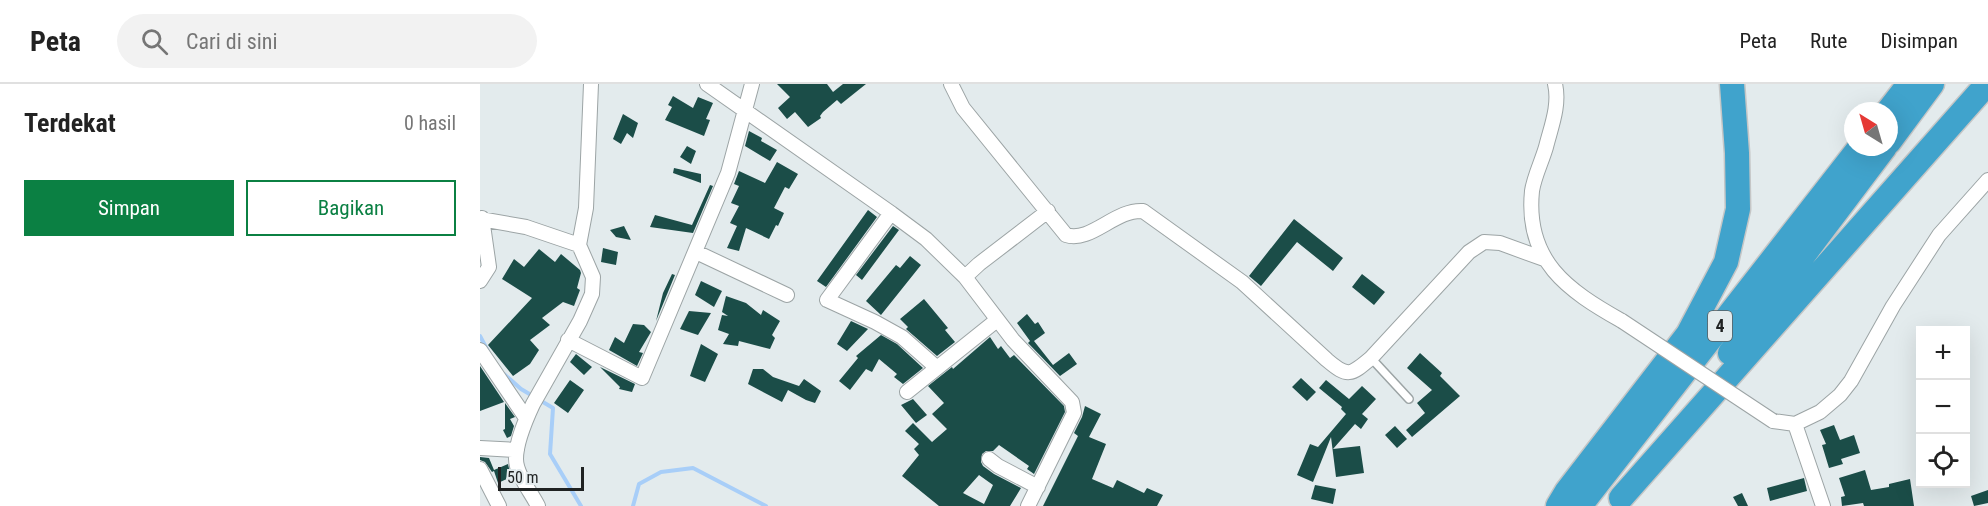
<!DOCTYPE html>
<html lang="id">
<meta charset="utf-8">
<style>
:root{--surface:#fff;--page:#f2f2f2;--text:#222;--muted:#767676;--line:#e0e0e0;--accent:#0b8043}
body{margin:0;font-family:"Roboto Condensed",sans-serif;background:var(--page);color:var(--text)}
.controls{position:absolute;right:18px;bottom:18px;display:grid;overflow:hidden;border-radius:0px;box-shadow:0 6px 24px #0002}
.controls button{width:54px;height:54px;display:grid;place-items:center;padding:0;border:0;border-bottom:2px solid var(--line);background:var(--surface);color:var(--text);font:30px sans-serif}
.compass{position:absolute;left:1364px;top:18px;width:54px;height:54px;border-radius:50%;background:var(--surface);box-shadow:0 6px 24px #0002;rotate:323deg}
.scale{position:absolute;left:18px;bottom:15px;width:86px;box-sizing:border-box;padding-left:6px;border:3px solid #1f2222;border-top:0;font-size:16px;line-height:21px;white-space:nowrap;color:#1f2222;-webkit-text-stroke:4px #e3ebed;paint-order:stroke}
.list{margin:0;padding:0;list-style:none}
h2{display:flex;justify-content:space-between;align-items:center;height:78px;margin:0;padding:0 24px;font-size:26px}
h2 small{font-size:20px;font-weight:400;color:var(--muted)}
.actions{display:flex;gap:12px;padding:18px 24px}
.actions a{flex:1;padding:14px 0;border:2px solid var(--accent);border-radius:0px;text-align:center;font-size:21px;color:var(--accent)}
.actions .main{background:var(--accent);color:#fff}
.icon{flex:none;width:33px;height:33px;fill:none;stroke:currentColor;stroke-width:2;stroke-linecap:round;stroke-linejoin:round}
.map{position:relative;flex:none;width:1508px;height:422px;overflow:hidden}
header{display:flex;align-items:center;gap:36px;box-sizing:border-box;height:84px;padding:0 30px;background:var(--surface);border-bottom:2px solid var(--line)}
header strong{font-size:28px}
nav{display:flex;gap:33px;margin-inline-start:auto;font-size:21px}
.search{width:420px;height:54px;background:var(--page);display:flex;align-items:center;gap:15px;box-sizing:border-box;padding:0 21px;border-radius:33px;color:var(--muted);font-size:22px}
main{display:flex}
aside{flex:1;background:var(--surface)}
.map>svg:first-child{display:block}
.lines{fill:none;stroke-linecap:round;stroke-linejoin:round}
.stream{stroke:#a8cef8;stroke-width:4}
.building{fill:#1b4d48;fill-rule:evenodd}
.lane-casing{stroke:#9ca4a5;stroke-width:10}
.street-casing{stroke:#9ca4a5;stroke-width:16}
.highway-casing{stroke:#c5c6c6;stroke-width:27}
.lane{stroke:#fff;stroke-width:7}
.street{stroke:#fff;stroke-width:14}
.highway{stroke:#40a3cc;stroke-width:24}
.street-bridge-casing{stroke:#9ca4a5;stroke-width:16;stroke-linecap:butt}
.street-bridge{stroke:#fff;stroke-width:14}
.labels{text-anchor:middle;stroke-width:6;stroke-linejoin:round;paint-order:stroke}
.shield{fill:#e3ebed;stroke:#5a5e5f;stroke-width:1.5}
.shield-label{font-size:18px;font-weight:bold;fill:#1f2222}
</style>
<header>
<strong>Peta</strong>
<div class="search"><svg class="icon" aria-label="search" viewBox="0 0 24 24"><circle cx="10" cy="10" r="6"/><path d="M15 15l6 6"/></svg>Cari di sini</div>
<nav><a>Peta</a><a>Rute</a><a>Disimpan</a></nav>
</header>
<main>
<aside>
<h2>Terdekat<small>0 hasil</small></h2>
<ul class="list">
</ul>
<div class="actions"><a class="main">Simpan</a><a>Bagikan</a></div>
</aside>
<div class="map">
<svg width="1508" height="422" viewBox="0 0 1508 422">
<rect width="100%" height="100%" fill="#e3ebed"/>
<g class="lines">
<!-- stream -->
<path class="stream" d="M0,252L8,267
M24,290L41,305L73,324L70,370L101,422
M153,422L159,400L181,388L213,384L286,422"/>
</g>
<!-- building -->
<path class="building" d="M297,0H347L353,8L363,0H386L361,20L357,16L343,28L340,32L341,34L328,43L315,28L307,35L298,24L310,13Z
M193,12L213,24L218,13L233,19L226,35L230,36L224,52L185,36L192,23L188,21Z
M143,30L158,39L153,54L147,49L141,60L133,55Z
M269,47L282,54L281,57L297,66L290,77L265,62Z
M207,62L216,67L211,80L200,73Z
M297,78L318,90L309,105L305,103L294,124L304,129L298,142L296,141L289,155L266,144L259,167L247,164L257,142L250,139L259,122L251,119L259,102L254,100L259,87L285,99Z
M194,84L221,90V99L193,89Z
M230,101L233,102L213,149L170,143L175,131L212,141Z
M388,126L397,133L346,203L337,197Z
M814,135L863,174L853,187L817,158L781,202L769,192Z
M144,142L151,156L136,153L130,146Z
M413,142L419,146L382,196L376,191Z
M123,164L138,168L136,181L121,178Z
M59,165L75,178L81,170L100,186L101,189L97,204L100,206L94,222L83,218L62,234L70,241L50,256L59,266L50,280L33,292L8,261L52,214L22,195L34,175L44,183Z
M430,172L441,181L401,231L386,217L416,181L420,184Z
M192,190L195,191L176,237L183,209Z
M882,190L905,208L894,221L872,203Z
M221,197L242,207L234,223L215,211Z
M246,212L266,219L281,231L283,226L300,237L292,251L295,254L290,265L259,257L258,262L243,260L249,250L238,246L242,231L248,232L242,228Z
M444,215L468,244L465,246L475,258L457,272L426,245L428,243L420,235Z
M209,227L231,229L218,251L200,245Z
M547,230L555,240L558,238L565,249L554,257L573,281L589,269L597,280L580,292L548,259L550,257L537,239Z
M371,237L388,245L367,267L357,260Z
M153,240L164,241L171,248L159,268L163,269L157,282L129,266L135,253L144,259Z
M401,251L417,260L443,284L423,300L414,293L417,290L399,275L392,288L386,285L370,306L359,297L378,274L376,272Z
M510,253L518,265L521,262L530,274L534,271L584,322L585,328L554,390L547,385L549,382L519,361L513,367H506L502,370L501,378L503,382L514,390L541,404L530,422H459L422,392L439,371L434,365L439,360L425,347L433,339L452,358L467,345L452,330L464,319L448,302L472,283L473,285ZM499,391L513,401L504,420L483,409Z
M221,260L238,270L225,298L210,292Z
M940,269L962,289L960,292L980,312L932,353L926,346L945,329L937,319L952,306L927,284Z
M96,270L112,283L104,291L90,278Z
M0,282L24,318L0,327Z
M120,283L155,300L152,308L139,305L140,303Z
M273,285H283L293,293L319,302L324,295L341,307L335,319L326,316L308,306L302,318L268,300Z
M821,294L836,308L827,317L812,303Z
M90,296L104,306L88,329L74,319Z
M846,296L869,315L882,302L896,315L882,330L888,335L881,345L875,340L853,365L880,362L884,389L856,393L851,353L833,398L817,391L830,360L838,363L866,330L861,325L862,323L839,304Z
M433,315L447,331L436,339L421,321Z
M25,319L35,333L30,335L34,342L31,352L27,354L23,346L25,345Z
M605,322L621,330L609,353L626,360L612,395L633,404L637,396L664,409L667,404L683,411L677,422H563L598,352L594,349L602,333Z
M1354,341L1360,356L1374,351L1380,369L1361,375L1363,380L1349,384L1342,361L1346,360L1340,346Z
M915,342L927,355L917,364L905,351Z
M0,373L9,374L14,386L28,380L31,393L18,399L14,387L12,388L5,378L0,376Z
M1385,386L1391,406L1409,403V400L1430,395L1434,422H1384L1383,419L1362,422L1361,413L1365,412L1359,394Z
M1324,394L1327,407L1290,417L1287,404Z
M835,401L856,405L853,420L831,415Z
M1508,406V419L1494,422L1491,412Z
M1262,409L1268,422H1258L1253,413Z"/>
<g class="lines">
<!-- lane casing -->
<g class="lane-casing">
<path id="lane" d="M891,274L929,315"/>
</g>
<!-- street casing -->
<g class="street-casing">
<path id="street" d="M227,0L411,129L446,155L485,193
M471,0L483,24L586,151C611,159 635,125 663,127L762,198L847,276C868,294 871,291 891,274L989,168L1004,158L1020,159L1064,175
M1075,0C1080,21 1071,43 1066,63C1062,77 1054,93 1052,107C1045,177 1087,206 1142,237
M411,129L347,216L395,238L422,253L456,283
M0,135L46,143L99,161
M216,168L307,211
M0,197L9,183L2,134
M88,256L162,294L248,89L272,0
M0,266L46,334
M427,308L517,236
M1293,337L1315,340L1340,328L1360,311L1371,297L1413,222L1459,151L1508,96
M1315,340L1343,422
M0,364L37,366
M509,375L518,382L558,403
M0,385L19,422
M58,422C51,408 36,390 36,375C36,357 46,335 53,320L100,237L112,210L113,193L99,161L106,124L111,0
M548,422L594,329L592,318L533,256L485,193L499,180L568,127"/>
</g>
<!-- highway casing -->
<g class="highway-casing">
<path id="highway" d="M1408,27L1429,0
M1409,58L1452,0
M1250,269L1405,63
M1141,414L1507,0
M1078,422L1087,407L1208,250L1246,178L1258,125L1257,69L1252,0
M1100,422L1380,63"/>
</g>
<!-- lane -->
<use href="#lane" class="lane"/>
<!-- street -->
<use href="#street" class="street"/>
<!-- highway -->
<use href="#highway" class="highway"/>
<!-- street-bridge casing -->
<g class="street-bridge-casing">
<path id="street-bridge" d="M1142,237L1293,337"/>
</g>
<!-- street-bridge -->
<use href="#street-bridge" class="street-bridge"/>
</g>
<g class="labels">
<!-- shield labels -->
<rect class="shield" x="1228" y="227" width="24" height="30" rx="4.5"/>
<g class="shield-label">
<text x="1240" y="248">4</text>
</g>
</g>
</svg>
<div class="controls">
<button>+</button>
<button>−</button>
<button><svg class="icon" aria-label="locate" viewBox="0 0 24 24"><circle cx="12" cy="12" r="6"/><path d="M12 2v4M12 18v4M2 12h4M18 12h4"/></svg></button>
</div>
<svg class="compass" viewBox="-18 -18 36 36"><path d="M0-13l5 13h-10z" fill="#e53935"/><path d="M0 13l5-13h-10z" fill="#767676"/></svg>
<div class="scale">50 m</div>
</div>
</main>
